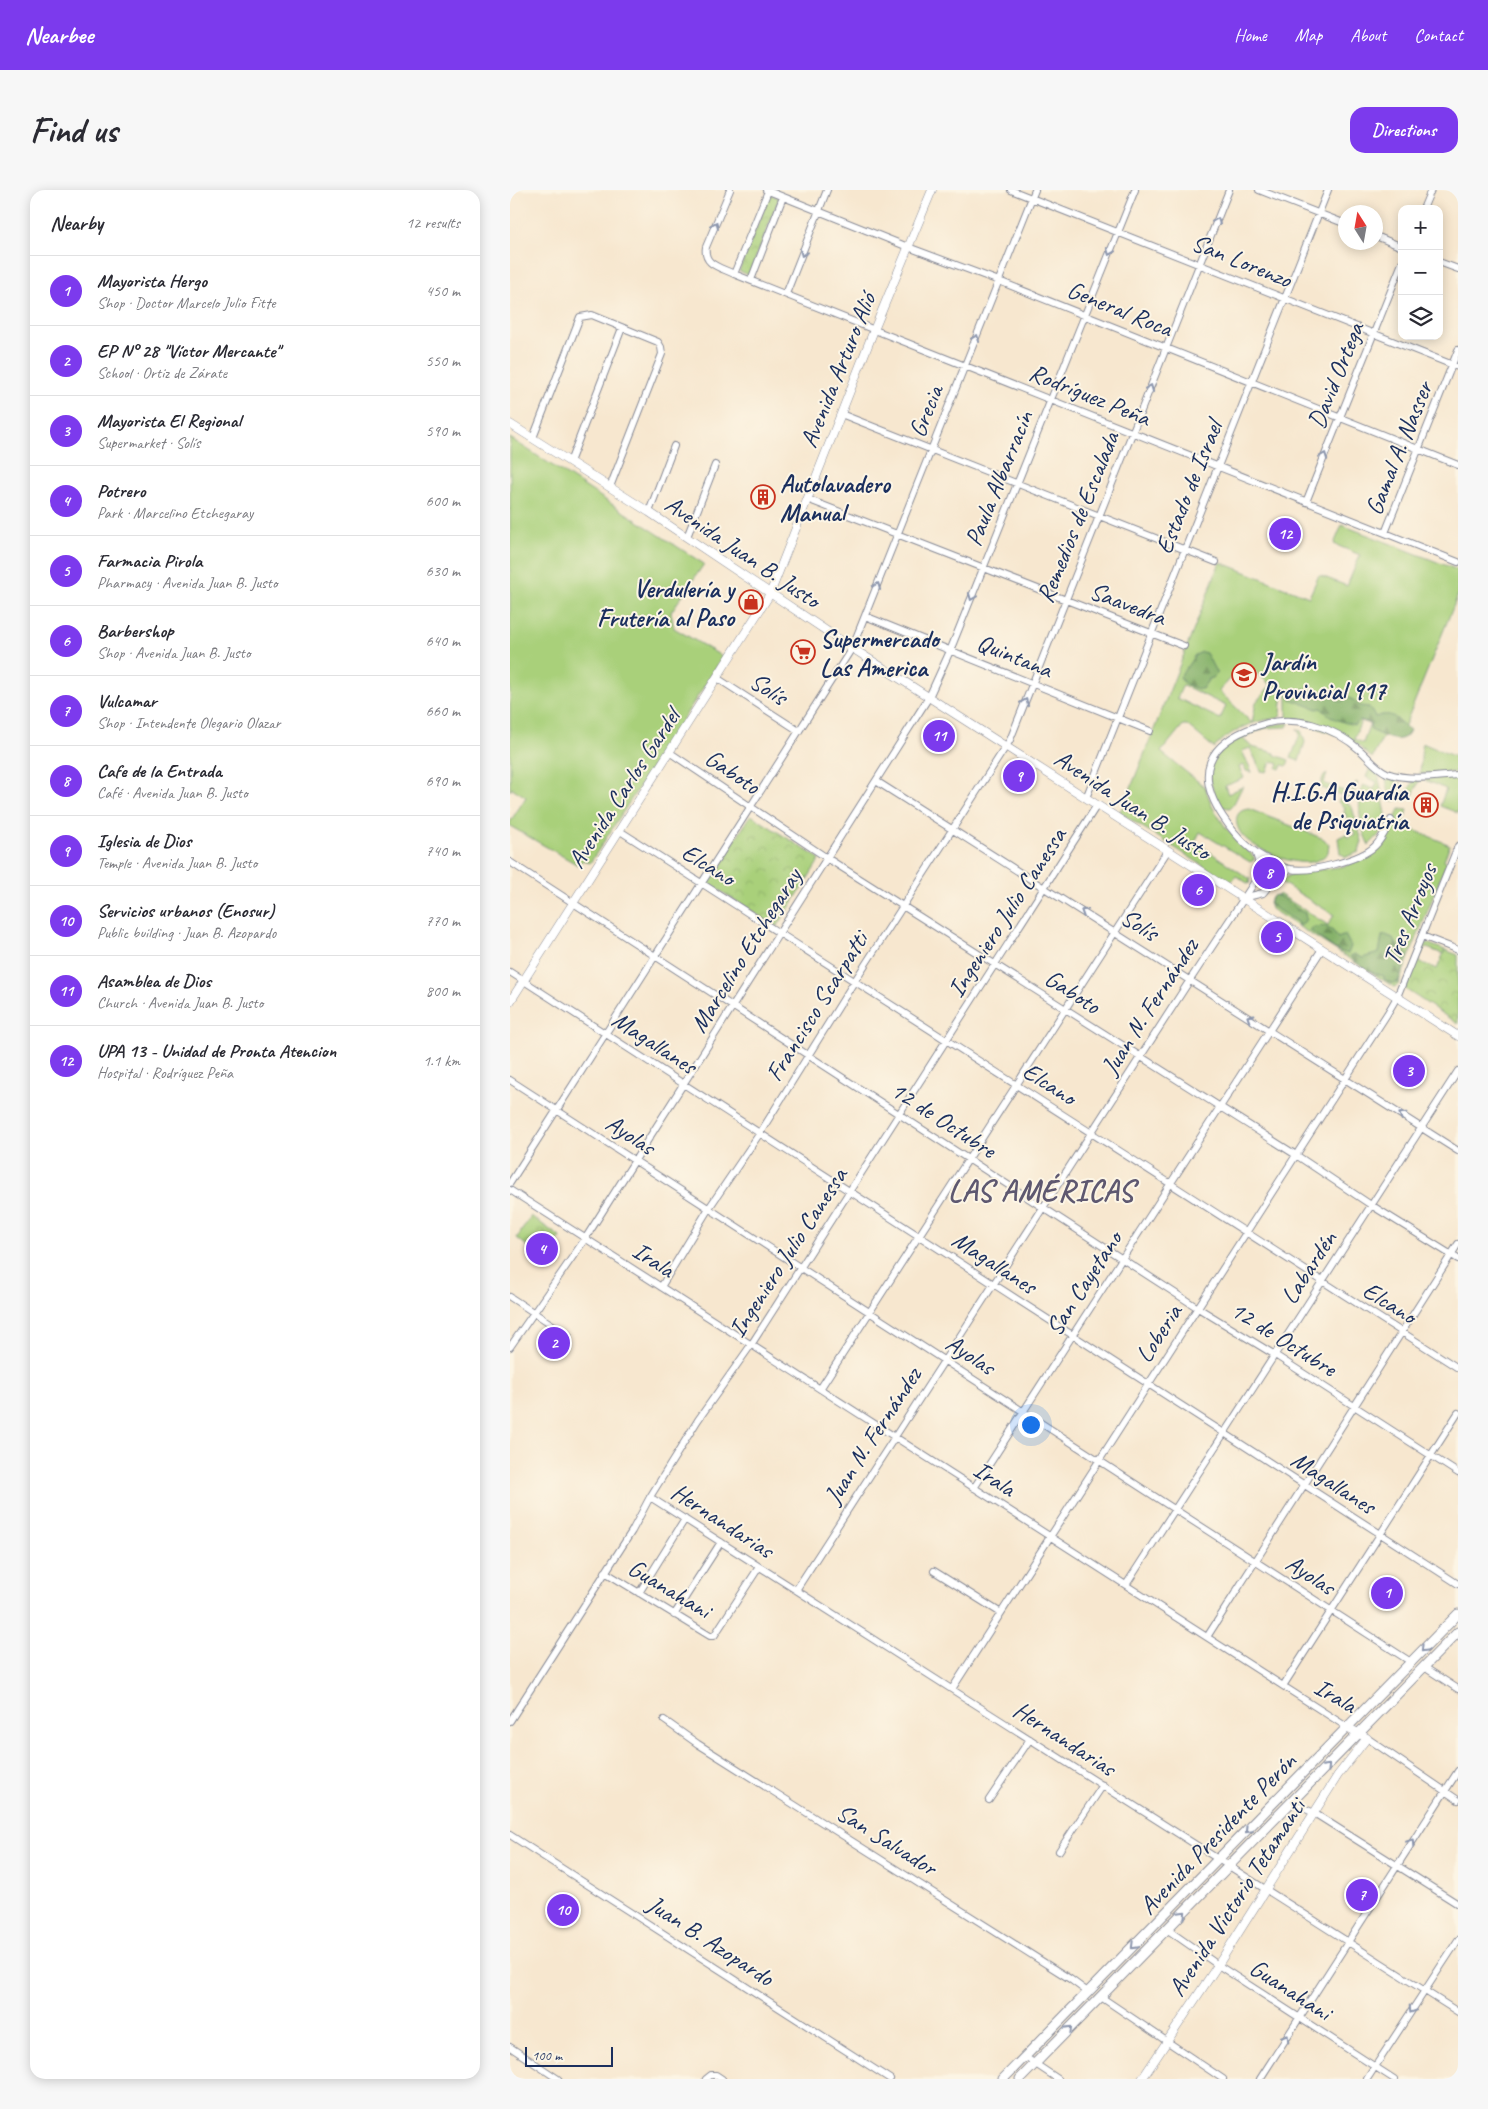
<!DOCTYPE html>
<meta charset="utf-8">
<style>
:root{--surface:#fff;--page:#f7f7f7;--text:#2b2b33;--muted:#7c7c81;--line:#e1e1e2;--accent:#7c3aed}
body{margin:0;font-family:Caveat,sans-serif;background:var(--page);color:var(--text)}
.controls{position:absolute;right:15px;top:15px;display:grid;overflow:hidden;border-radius:10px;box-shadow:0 2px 12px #0003}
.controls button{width:45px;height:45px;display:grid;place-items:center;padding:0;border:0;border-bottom:1px solid var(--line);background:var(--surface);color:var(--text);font:25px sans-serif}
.compass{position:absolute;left:828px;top:15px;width:45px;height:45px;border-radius:50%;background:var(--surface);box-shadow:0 2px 12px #0003;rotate:349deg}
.scale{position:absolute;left:15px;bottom:12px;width:88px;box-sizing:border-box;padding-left:5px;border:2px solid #1b2f5e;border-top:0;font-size:14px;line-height:18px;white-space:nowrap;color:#1b2f5e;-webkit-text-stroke:4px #fcf5e5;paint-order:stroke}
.you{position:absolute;left:520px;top:1234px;width:18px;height:18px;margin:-12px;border:4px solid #fff;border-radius:50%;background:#1a73e8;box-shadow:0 0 0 8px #1a73e833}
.badge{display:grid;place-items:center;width:32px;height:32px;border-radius:50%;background:var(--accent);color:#fff;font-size:16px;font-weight:700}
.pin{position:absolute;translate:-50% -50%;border:2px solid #fff;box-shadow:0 1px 5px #0006}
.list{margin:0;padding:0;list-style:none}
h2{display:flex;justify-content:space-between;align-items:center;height:65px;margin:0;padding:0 20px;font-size:21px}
h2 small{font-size:16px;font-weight:400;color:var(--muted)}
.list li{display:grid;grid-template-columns:32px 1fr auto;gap:15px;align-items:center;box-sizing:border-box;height:70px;padding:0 20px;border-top:1px solid var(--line)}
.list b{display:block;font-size:19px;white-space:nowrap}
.list p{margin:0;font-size:16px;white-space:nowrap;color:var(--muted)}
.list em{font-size:16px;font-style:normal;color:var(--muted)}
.icon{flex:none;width:28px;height:28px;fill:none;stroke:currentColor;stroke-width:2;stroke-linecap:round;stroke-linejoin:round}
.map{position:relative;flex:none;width:948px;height:1889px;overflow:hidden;border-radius:15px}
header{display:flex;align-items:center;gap:30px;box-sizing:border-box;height:70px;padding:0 25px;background:var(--accent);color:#fff}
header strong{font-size:24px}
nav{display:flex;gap:28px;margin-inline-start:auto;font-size:18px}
.intro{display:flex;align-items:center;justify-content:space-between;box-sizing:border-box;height:120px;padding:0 30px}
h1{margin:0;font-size:35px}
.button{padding:12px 22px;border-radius:15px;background:var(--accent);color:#fff;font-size:18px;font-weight:700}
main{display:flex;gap:30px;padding:0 30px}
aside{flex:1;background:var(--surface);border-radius:15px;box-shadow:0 2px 12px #0003}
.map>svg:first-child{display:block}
.grass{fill:#a9d07a;stroke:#62806c;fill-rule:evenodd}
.forest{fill:url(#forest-firs);stroke:#507064}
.park{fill:url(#park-crowns);stroke:#62806c}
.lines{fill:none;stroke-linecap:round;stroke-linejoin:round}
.minor-casing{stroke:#898b96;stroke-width:8}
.major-casing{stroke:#898b96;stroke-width:9}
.highway-casing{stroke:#898b96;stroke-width:11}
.minor{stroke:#fff;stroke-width:6}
.major{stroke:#fff;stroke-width:8}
.highway{stroke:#fff;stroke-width:9}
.oneway{stroke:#8d97ae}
.labels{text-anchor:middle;stroke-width:4;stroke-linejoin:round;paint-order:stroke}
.street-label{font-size:25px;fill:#1b2f5e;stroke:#fcf5e5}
.poi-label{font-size:25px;font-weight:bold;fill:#1b2f5e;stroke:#fcf5e5;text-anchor:start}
.district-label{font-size:30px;font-weight:bold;letter-spacing:1px;fill:#5e5870;stroke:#fcf5e5}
</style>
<header>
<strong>Nearbee</strong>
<nav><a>Home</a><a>Map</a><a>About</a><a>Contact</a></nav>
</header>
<div class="intro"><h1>Find us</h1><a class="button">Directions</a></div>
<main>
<aside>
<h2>Nearby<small>12 results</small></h2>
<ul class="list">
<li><span class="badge">1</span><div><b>Mayorista Hergo</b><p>Shop · Doctor Marcelo Julio Fitte</p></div><em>450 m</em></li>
<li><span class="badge">2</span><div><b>EP N° 28 &quot;Víctor Mercante&quot;</b><p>School · Ortiz de Zárate</p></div><em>550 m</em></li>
<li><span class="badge">3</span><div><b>Mayorista El Regional</b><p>Supermarket · Solís</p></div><em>590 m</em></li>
<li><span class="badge">4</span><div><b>Potrero</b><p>Park · Marcelino Etchegaray</p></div><em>600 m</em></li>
<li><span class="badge">5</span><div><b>Farmacia Pirola</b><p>Pharmacy · Avenida Juan B. Justo</p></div><em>630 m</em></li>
<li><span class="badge">6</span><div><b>Barbershop</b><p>Shop · Avenida Juan B. Justo</p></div><em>640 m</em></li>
<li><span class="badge">7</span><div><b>Vulcamar</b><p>Shop · Intendente Olegario Olazar</p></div><em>660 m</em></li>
<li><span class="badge">8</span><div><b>Cafe de la Entrada</b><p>Café · Avenida Juan B. Justo</p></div><em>690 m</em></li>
<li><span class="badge">9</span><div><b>Iglesia de Dios</b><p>Temple · Avenida Juan B. Justo</p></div><em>740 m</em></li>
<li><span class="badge">10</span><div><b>Servicios urbanos (Enosur)</b><p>Public building · Juan B. Azopardo</p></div><em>770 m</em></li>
<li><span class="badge">11</span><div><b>Asamblea de Dios</b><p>Church · Avenida Juan B. Justo</p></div><em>800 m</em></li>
<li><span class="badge">12</span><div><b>UPA 13 - Unidad de Pronta Atencion</b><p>Hospital · Rodríguez Peña</p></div><em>1.1 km</em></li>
</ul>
</aside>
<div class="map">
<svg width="948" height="1889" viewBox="0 0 948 1889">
<defs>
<pattern id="forest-firs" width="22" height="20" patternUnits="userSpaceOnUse" patternTransform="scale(1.25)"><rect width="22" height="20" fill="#86b26a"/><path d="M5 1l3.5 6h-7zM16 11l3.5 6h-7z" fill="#6d915a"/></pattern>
<pattern id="park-crowns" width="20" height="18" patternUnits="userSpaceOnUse" patternTransform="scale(1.25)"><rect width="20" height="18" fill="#a9d07a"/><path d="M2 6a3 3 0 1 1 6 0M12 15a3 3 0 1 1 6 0" fill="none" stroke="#91b36c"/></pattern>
</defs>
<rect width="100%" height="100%" fill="#fcf5e5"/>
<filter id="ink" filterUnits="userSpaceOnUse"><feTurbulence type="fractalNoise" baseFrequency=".02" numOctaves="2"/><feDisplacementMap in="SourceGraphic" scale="10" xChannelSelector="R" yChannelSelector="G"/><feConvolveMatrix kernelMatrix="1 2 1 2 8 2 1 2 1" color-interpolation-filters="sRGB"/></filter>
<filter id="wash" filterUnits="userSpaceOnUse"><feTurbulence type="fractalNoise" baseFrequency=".0096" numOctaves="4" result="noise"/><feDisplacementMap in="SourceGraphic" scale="20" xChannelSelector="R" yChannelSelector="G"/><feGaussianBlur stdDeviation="1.12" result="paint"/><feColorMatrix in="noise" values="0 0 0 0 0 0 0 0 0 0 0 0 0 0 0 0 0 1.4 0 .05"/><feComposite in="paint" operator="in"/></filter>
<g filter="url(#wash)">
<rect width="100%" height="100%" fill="#f7e7cf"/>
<!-- grass -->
<path class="grass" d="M0,248L194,374L161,422L164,438L213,467L80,673L73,670L68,675L0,636V632L16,607L2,598L0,601Z
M832,335L948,380V405L891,545L877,540L862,568L843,551L777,527V502L773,500L771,525L768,528C743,531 722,539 704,558L677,535H673L651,562L695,597L702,616L716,638L744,667V670L740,672L690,642L685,652L740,689L739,694L726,686L720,693L609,622L614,615C646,534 679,453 710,372L799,407L809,385L837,396L850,365L824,354ZM735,473L761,495L746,512L742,533L709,501ZM673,495L716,516L710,529L667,508ZM851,531L860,534L853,553L844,549Z
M779,533L777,537L755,538L732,548L742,557L765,563V565L779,570L777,576L772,575L770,579L767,578L769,574L761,571L757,582L751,581L740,558L732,561L742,582L736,581L734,575L729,577L734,588L715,596L718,604L734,596C727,603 727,612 720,618L712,617C705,610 703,601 701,592C695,562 730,542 755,536C763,534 771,534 779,533Z
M787,539L789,541L791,540L795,552L789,571L781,568L790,544Z
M912,553L948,568V582L910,584Z
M861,576L868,584L877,629L869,645L859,655C850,639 846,612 853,595L864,599L867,592L856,587Z
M817,584L814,593L841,604L846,592L848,593L841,609L810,597L813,587Z
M948,586V623L930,616L936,599L914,590L909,591L903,605L897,603L904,590Z
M876,589L886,590L892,594L890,607L886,611L880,610Z
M830,608L842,617L852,651L849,662L836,667L830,663L828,648L836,644L838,648L845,644L834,622L835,618L828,612Z
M739,619L814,649L819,655L818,662C802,686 751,663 735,648C725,639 721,620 739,619Z
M890,619L898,620L892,635L940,655L934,670L937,672L888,795L884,797L761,719L759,712L761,708L764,710L769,704L818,735L824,725L769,691L782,684L835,676L856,667L871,653Z
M914,752L935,760L933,764L917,758L914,759L909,771L905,770Z"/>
<!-- forest -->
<path class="forest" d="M692,462L696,463L707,484L703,488L699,489L692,499C684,499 673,495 670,487L685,465Z
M795,498L800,500L816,502L831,512L838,507L845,511L850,516L859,517L865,527C885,520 885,530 900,540C894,557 873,547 861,540L860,533L850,530L845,535C833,533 818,527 811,518L807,519L780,509L782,502L786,503Z
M764,705C776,707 785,720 795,723L796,729L792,735H788L787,732L760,715V710Z
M815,736L823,741L828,748L835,745L841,756L838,764L825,759L799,740L804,737Z
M876,745L883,748L889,758L895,761L898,765L887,793H881L874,789V786C864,785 846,774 840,766L845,764L852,768L869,763L872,746Z"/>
<!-- park -->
<path class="park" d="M260,4L269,8L239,85L229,81Z
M241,625L310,669L267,737L198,693Z
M935,760L948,765V834L895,799L905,770L927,779Z
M21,1026L50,1047L36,1071L7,1048Z"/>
</g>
<g filter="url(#ink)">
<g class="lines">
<!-- minor casing -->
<g class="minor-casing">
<path id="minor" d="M220,0L196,57C193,75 210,77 224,84L948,372
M256,0L398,57L489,91L948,275
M501,0L948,177
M749,0L836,34
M913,19L921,0
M866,46L892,57
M929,72L948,79
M224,84L258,1
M241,90L273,7
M276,104L317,0
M331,224L706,372
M23,248L70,127L82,125L148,152L151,157L152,164L100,297
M60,272L112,138
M297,309L674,456
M796,312L892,73
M139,322L164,256
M875,343L948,160
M177,347L205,275
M355,426L640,541
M207,488L289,541
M159,562L317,668L786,965L861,1015L948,1069
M366,591L948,961
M576,608L818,0
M881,630C876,639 873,648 865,656C851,670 800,683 780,679C773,678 765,673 759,670C739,661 725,645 713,627C684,583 697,553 747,536C784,523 823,536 851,561C860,569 866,578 877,583C899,591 925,587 948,585
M110,641L948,1178
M0,672L688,1118L765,1165L948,1283
M733,708L753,703L768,685L780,679
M912,746L948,760
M0,782L948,1394
M0,890L901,1472
M0,993L342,458L525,0
M0,1000L837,1537
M151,1097L199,1018L250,943L344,792L500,550L719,0
M0,1107L58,1145
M0,1157L75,1049L419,507L440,461L625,0
M310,1199L658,660
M464,1298L812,759
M140,1307L948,1822
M424,1381L491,1423
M95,1382L200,1446H204L249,1377
M616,1395L948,881
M286,1400L680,790L742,696C748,686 751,675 746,664
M129,1403L175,1329
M164,1425L211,1352
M697,1447L948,1054
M914,1477L948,1499
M773,1496L948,1223
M442,1499L877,824L887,807L948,656
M154,1530L188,1554L560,1789L579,1803
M0,1531L122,1341L140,1307L188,1230L241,1155L587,615
M857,1548L948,1610
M479,1610L520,1549
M783,1613L804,1623L948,1714
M0,1645L380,1889
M549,1661L593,1595
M658,1740L708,1775L884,1889
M591,1807L713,1889
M0,1857L48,1889
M515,1867L548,1889
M196,1889L201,1885H206L212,1889
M750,1889L948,1581
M857,1889L948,1750"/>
</g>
<!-- major casing -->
<g class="major-casing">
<path id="major" d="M0,234L139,322L342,458L948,846
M0,812L260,404L364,140L422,0
M632,1889L708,1775L828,1585L857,1548L837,1537"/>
</g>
<!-- highway casing -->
<g class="highway-casing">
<path id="highway" d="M493,1889L948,1424
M510,1889L948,1442"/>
</g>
<!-- minor -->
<use href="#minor" class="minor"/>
<!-- major -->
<use href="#major" class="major"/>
<!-- highway -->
<use href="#highway" class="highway"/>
</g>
<!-- one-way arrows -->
<defs><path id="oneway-chevron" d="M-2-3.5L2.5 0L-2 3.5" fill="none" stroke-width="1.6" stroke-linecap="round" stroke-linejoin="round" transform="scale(1.25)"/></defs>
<g class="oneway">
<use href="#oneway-chevron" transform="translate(707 31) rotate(-68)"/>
<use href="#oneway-chevron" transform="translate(205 35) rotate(-67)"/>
<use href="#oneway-chevron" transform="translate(600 62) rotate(112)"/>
<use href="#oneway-chevron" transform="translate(293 63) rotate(112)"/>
<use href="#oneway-chevron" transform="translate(466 148) rotate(-68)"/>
<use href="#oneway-chevron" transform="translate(640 198) rotate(-68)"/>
<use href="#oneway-chevron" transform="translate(814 266) rotate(-69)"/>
<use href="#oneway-chevron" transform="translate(367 396) rotate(-68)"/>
<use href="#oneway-chevron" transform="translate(462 407) rotate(112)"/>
<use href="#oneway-chevron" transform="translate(515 512) rotate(-68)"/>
<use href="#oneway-chevron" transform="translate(574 722) rotate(-148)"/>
<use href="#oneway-chevron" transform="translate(740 828) rotate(-148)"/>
<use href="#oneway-chevron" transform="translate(892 925) rotate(-147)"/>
<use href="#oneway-chevron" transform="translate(914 1459) rotate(134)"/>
<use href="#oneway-chevron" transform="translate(817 1577) rotate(-46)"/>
<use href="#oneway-chevron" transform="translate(738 1640) rotate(134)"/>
<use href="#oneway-chevron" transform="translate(901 1652) rotate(-56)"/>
<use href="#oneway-chevron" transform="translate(673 1724) rotate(-46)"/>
<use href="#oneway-chevron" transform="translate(624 1756) rotate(135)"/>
<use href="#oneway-chevron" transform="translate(902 1820) rotate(123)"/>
<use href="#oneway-chevron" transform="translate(559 1839) rotate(-45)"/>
<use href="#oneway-chevron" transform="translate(776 1848) rotate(-57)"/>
</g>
</g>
<!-- icons -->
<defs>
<g id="building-ring" transform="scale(1.25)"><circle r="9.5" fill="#fcf5e5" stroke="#c8321e" stroke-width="1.5"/><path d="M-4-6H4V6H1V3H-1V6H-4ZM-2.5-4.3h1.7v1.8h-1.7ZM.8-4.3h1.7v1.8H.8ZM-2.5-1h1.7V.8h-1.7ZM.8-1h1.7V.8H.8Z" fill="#c8321e"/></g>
<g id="shop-ring" transform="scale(1.25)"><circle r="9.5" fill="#fcf5e5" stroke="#c8321e" stroke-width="1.5"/><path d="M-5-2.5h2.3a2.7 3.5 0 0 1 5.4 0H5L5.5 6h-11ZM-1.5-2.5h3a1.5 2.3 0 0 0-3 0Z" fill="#c8321e"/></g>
<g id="supermarket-ring" transform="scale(1.25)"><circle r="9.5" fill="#fcf5e5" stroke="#c8321e" stroke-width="1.5"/><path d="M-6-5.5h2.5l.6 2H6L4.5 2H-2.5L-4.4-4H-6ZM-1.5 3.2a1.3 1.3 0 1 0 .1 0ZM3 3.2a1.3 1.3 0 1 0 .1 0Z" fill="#c8321e"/></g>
<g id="school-ring" transform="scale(1.25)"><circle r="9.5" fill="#fcf5e5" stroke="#c8321e" stroke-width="1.5"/><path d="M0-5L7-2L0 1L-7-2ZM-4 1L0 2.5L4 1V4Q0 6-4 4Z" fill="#c8321e"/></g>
</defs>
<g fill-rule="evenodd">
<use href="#building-ring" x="253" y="307"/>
<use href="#shop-ring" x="241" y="412"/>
<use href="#supermarket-ring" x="293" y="462"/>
<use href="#school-ring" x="734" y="485"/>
<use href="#building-ring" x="916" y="615"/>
</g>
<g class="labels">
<!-- street labels -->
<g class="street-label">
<text transform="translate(732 70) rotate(22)" y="9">San Lorenzo</text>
<text transform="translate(610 118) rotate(22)" y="9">General Roca</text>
<text transform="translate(327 180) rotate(-68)" y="9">Avenida Arturo Alió</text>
<text transform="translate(825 185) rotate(-68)" y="9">David Ortega</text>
<text transform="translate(580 204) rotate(22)" y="9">Rodríguez Peña</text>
<text transform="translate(415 221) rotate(-68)" y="9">Grecia</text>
<text transform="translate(888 258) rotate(-68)" y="9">Gamal A. Nasser</text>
<text transform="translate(488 288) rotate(-68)" y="9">Paula Albarracín</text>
<text transform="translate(678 297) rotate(-68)" y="9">Estado de Israel</text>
<text transform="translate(567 327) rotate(-68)" y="9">Remedios de Escalada</text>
<text transform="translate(233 361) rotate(34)" y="9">Avenida Juan B. Justo</text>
<text transform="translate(618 413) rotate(21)" y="9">Saavedra</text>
<text transform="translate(505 465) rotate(22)" y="9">Quintana</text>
<text transform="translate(259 498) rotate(33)" y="9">Solís</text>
<text transform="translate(223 581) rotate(34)" y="9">Gaboto</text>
<text transform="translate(113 598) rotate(-57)" y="9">Avenida Carlos Gardel</text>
<text transform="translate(623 614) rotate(33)" y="9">Avenida Juan B. Justo</text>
<text transform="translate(199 674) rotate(32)" y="9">Elcano</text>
<text transform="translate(496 722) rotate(-57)" y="9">Ingeniero Julio Canessa</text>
<text transform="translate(899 724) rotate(-68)" y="9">Tres Arroyos</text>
<text transform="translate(630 734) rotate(32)" y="9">Solís</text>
<text transform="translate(235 760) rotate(-58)" y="9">Marcelino Etchegaray</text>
<text transform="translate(563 801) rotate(33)" y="9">Gaboto</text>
<text transform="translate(306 816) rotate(-58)" y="9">Francisco Scarpatti</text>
<text transform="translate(639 816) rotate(-57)" y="9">Juan N. Fernández</text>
<text transform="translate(145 852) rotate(33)" y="9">Magallanes</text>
<text transform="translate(540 893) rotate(33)" y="9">Elcano</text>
<text transform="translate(434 929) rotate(33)" y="9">12 de Octubre</text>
<text transform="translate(121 944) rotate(33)" y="9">Ayolas</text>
<text transform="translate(277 1062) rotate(-57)" y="9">Ingeniero Julio Canessa</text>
<text transform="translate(144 1069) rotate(33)" y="9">Irala</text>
<text transform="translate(485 1072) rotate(33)" y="9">Magallanes</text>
<text transform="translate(798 1077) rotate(-57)" y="9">Labardén</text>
<text transform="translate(573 1093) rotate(-57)" y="9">San Cayetano</text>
<text transform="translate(880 1112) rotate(32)" y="9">Elcano</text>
<text transform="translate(648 1143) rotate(-57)" y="9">Loberia</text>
<text transform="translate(774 1148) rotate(32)" y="9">12 de Octubre</text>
<text transform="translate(461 1164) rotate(33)" y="9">Ayolas</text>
<text transform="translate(362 1245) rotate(-57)" y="9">Juan N. Fernández</text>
<text transform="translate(485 1288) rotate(33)" y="9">Irala</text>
<text transform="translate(824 1292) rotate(33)" y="9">Magallanes</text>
<text transform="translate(213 1330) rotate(33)" y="9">Hernandarias</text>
<text transform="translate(801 1384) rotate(33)" y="9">Ayolas</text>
<text transform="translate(160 1398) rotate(31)" y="9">Guanahani</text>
<text transform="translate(826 1505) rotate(31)" y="9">Irala</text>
<text transform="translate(555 1548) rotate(33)" y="9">Hernandarias</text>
<text transform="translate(707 1643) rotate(-46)" y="9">Avenida Presidente Perón</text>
<text transform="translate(377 1649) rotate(32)" y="9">San Salvador</text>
<text transform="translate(726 1707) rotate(-57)" y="9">Avenida Victorio Tetamanti</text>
<text transform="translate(201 1750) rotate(33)" y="9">Juan B. Azopardo</text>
<text transform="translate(781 1799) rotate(33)" y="9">Guanahani</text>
</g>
<!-- poi labels -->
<g class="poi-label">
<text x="270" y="302">Autolavadero<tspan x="270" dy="29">Manual</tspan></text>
<text x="224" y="407" text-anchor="end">Verdulería y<tspan x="224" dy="29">Frutería al Paso</tspan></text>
<text x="310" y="457">Supermercado<tspan x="310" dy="29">Las America</tspan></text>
<text x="752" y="480">Jardín<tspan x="752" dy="29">Provincial 917</tspan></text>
<text x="898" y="610" text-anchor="end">H.I.G.A Guardía<tspan x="898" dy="29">de Psiquiatría</tspan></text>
</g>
<!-- district labels -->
<g class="district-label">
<text x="531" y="1011">LAS AMÉRICAS</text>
</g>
</g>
</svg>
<div class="controls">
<button>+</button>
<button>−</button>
<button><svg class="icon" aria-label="layers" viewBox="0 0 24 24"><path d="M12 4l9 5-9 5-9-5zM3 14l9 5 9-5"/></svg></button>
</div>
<svg class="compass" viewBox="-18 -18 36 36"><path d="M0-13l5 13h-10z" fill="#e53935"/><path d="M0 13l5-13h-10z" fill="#7c7c81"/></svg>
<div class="scale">100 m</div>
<div class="you"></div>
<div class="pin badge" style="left:877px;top:1403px">1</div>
<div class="pin badge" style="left:44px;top:1153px">2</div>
<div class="pin badge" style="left:899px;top:881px">3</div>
<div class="pin badge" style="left:32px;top:1059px">4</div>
<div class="pin badge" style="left:767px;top:747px">5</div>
<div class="pin badge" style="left:688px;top:700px">6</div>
<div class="pin badge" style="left:852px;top:1705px">7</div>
<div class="pin badge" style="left:759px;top:683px">8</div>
<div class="pin badge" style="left:509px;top:586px">9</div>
<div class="pin badge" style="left:53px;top:1720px">10</div>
<div class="pin badge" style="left:429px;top:546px">11</div>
<div class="pin badge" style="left:775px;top:344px">12</div>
</div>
</main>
